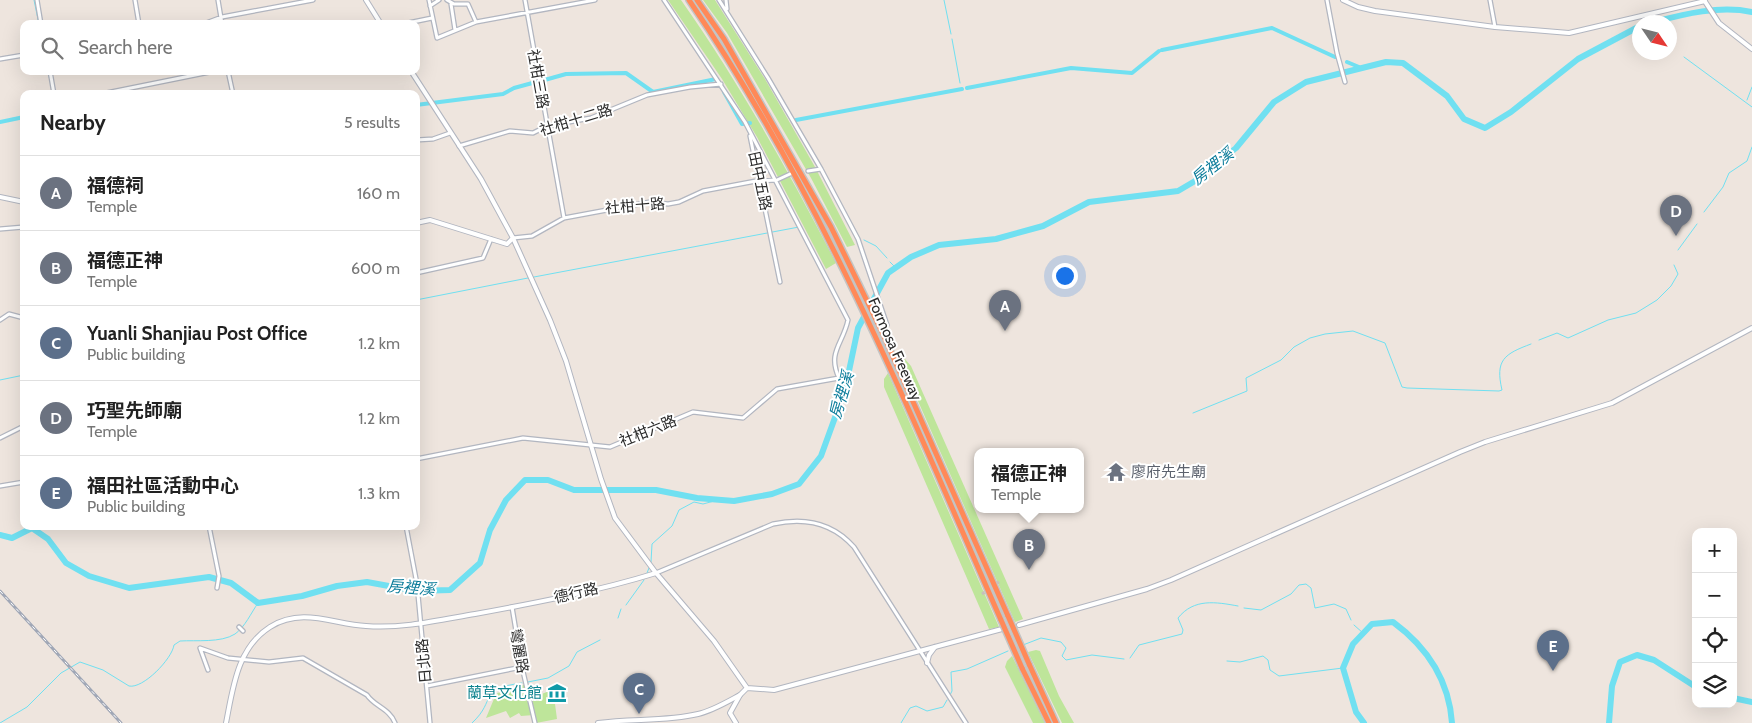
<!DOCTYPE html>
<meta charset="utf-8">
<style>
:root{--surface:#fff;--page:#f2f2f2;--text:#222;--muted:#767676;--line:#e0e0e0;--accent:#d93025}
body{margin:0;font-family:Cabin,"Noto Sans TC",sans-serif;background:var(--page);color:var(--text)}
.controls{position:absolute;right:15px;bottom:15px;display:grid;overflow:hidden;border-radius:10px;box-shadow:0 5px 20px #0002}
.controls button{width:45px;height:45px;display:grid;place-items:center;padding:0;border:0;border-bottom:1px solid var(--line);background:var(--surface);color:var(--text);font:25px sans-serif}
.compass{position:absolute;left:1632px;top:15px;width:45px;height:45px;border-radius:50%;background:var(--surface);box-shadow:0 5px 20px #0002;rotate:125deg}
.you{position:absolute;left:1064px;top:275px;width:18px;height:18px;margin:-12px;border:4px solid #fff;border-radius:50%;background:#1a73e8;box-shadow:0 0 0 8px #1a73e833}
.badge{display:grid;place-items:center;width:32px;height:32px;border-radius:50%;background:var(--accent);color:#fff;font-size:16px;font-weight:700}
.pin{position:absolute;translate:-50% -41px;filter:drop-shadow(0 1px 2px #0008)}
.pin::after{content:'';position:absolute;top:26px;width:18px;height:15px;background:inherit;clip-path:polygon(0 0,100% 0,50% 100%)}
.popup{position:absolute;left:974px;top:448px;width:110px;height:65px;box-sizing:border-box;display:grid;place-content:center;border-radius:10px;background:var(--surface);filter:drop-shadow(0 1px 4px #0005);font-size:16px;white-space:nowrap;color:var(--muted)}
.popup b{font-size:19px;color:var(--text)}
.popup::after{content:'';position:absolute;left:50%;top:100%;margin-left:-10px;border:10px solid transparent;border-top-color:var(--surface)}
.list{margin:0;padding:0;list-style:none}
h2{display:flex;justify-content:space-between;align-items:center;height:65px;margin:0;padding:0 20px;font-size:21px}
h2 small{font-size:16px;font-weight:400;color:var(--muted)}
.list li{display:grid;grid-template-columns:32px 1fr auto;gap:15px;align-items:center;box-sizing:border-box;height:75px;padding:0 20px;border-top:1px solid var(--line)}
.list b{display:block;font-size:19px;white-space:nowrap}
.list p{margin:0;font-size:16px;white-space:nowrap;color:var(--muted)}
.list em{font-size:16px;font-style:normal;color:var(--muted)}
.icon{flex:none;width:28px;height:28px;fill:none;stroke:currentColor;stroke-width:2;stroke-linecap:round;stroke-linejoin:round}
.map{position:relative;flex:none;width:1752px;height:723px;overflow:hidden}
.search{position:absolute;background:var(--surface);box-shadow:0 5px 20px #0002;left:20px;top:20px;width:400px;height:55px;display:flex;align-items:center;gap:12px;box-sizing:border-box;padding:0 18px;border-radius:10px;color:var(--muted);font-size:19px}
.panel{position:absolute;background:var(--surface);box-shadow:0 5px 20px #0002;left:20px;top:90px;width:400px;height:440px;border-radius:10px}
.map>svg:first-child{display:block}
.green{fill:#bee59a}
.lines{fill:none;stroke-linecap:round;stroke-linejoin:round}
.stream{stroke:#70e0f1;stroke-width:1}
.canal{stroke:#70e0f1;stroke-width:4}
.river{stroke:#70e0f1;stroke-width:6}
.minor-tunnel{stroke:#c7c0ba;stroke-width:3;stroke-dasharray:3 1.5;stroke-linecap:butt}
.minor-casing{stroke:#b2b6c0;stroke-width:5.5}
.tertiary-casing{stroke:#b2b6c0;stroke-width:6}
.secondary-casing{stroke:#b2b6c0;stroke-width:6}
.motorway-casing{stroke:#c4c4c4;stroke-width:8}
.minor{stroke:#fff;stroke-width:3}
.tertiary{stroke:#fff;stroke-width:4}
.secondary{stroke:#fff;stroke-width:4}
.motorway{stroke:#ff8958;stroke-width:5}
.rail-casing{stroke:#a0a7b6;stroke-width:3}
.rail{stroke:#fff;stroke-width:1;stroke-dasharray:4;stroke-linecap:butt}
.motorway-bridge-casing{stroke:#c4c4c4;stroke-width:8;stroke-linecap:butt}
.motorway-bridge{stroke:#ff8958;stroke-width:5}
.labels{text-anchor:middle;stroke-width:4;stroke-linejoin:round;paint-order:stroke}
.street-label{font-size:15px;fill:#2c2c2c;stroke:#fff}
.worship-label{font-size:15px;fill:#5b616d;stroke:#fff;text-anchor:start}
.culture-label{font-size:15px;fill:#0d838f;stroke:#fff;text-anchor:end}
.water-label{font-size:16px;font-style:italic;fill:#0b7c9a;stroke:#fff}
</style>
<div class="map">
<svg width="1752" height="723" viewBox="0 0 1752 723">
<rect width="100%" height="100%" fill="#eee5de"/>
<!-- green -->
<path class="green" d="M668,0H681C740,84 789,172 836,263L826,269L757,137L722,79Z
M703,0H715L765,79L815,167L855,245L847,247L811,178L727,33Z
M905,359L911,366L1023,619L1015,622L900,360Z
M888,373L999,627L989,629L884,387V379Z
M1036,650L1040,651L1059,696L1074,723H1062L1028,652Z
M1012,656L1045,723H1033L1005,667L1007,661Z
M528,684L531,698L560,687L565,704H555L557,719L536,723L534,715L521,716L519,713L510,718L506,711L486,718L496,694L506,689Z"/>
<g class="lines">
<!-- stream -->
<path class="stream" d="M34,0L39,24
M944,0L951,34
M1635,28L1640,30
M952,39L960,83
M1684,57L1752,107
M48,71L52,90
M1747,100L1752,87
M1704,212L1723,187L1729,173L1747,161L1752,147
M864,240L876,246L887,258
M1678,250L1697,224
M890,262L896,268
M534,277L799,227
M416,300L528,278
M1539,340L1557,333L1568,338L1608,320L1636,313L1657,300L1671,286L1678,274L1674,265
M0,380L24,375
M1193,413L1247,391L1246,378L1281,360L1294,347L1310,338L1325,334L1353,331L1385,343L1402,387L1407,388L1499,391L1502,390C1495,360 1504,354 1531,344
M651,562L652,544L672,526L679,510L694,502L703,504L718,500
M647,573L649,568
M626,605L644,580
M1244,608L1261,610L1291,594L1299,585L1306,584L1311,588L1315,608L1334,604L1346,609L1351,620
M618,618L621,609
M1354,625L1363,633
M1023,645L1041,638L1061,642L1066,648L1062,656L1066,660L1092,655L1124,659
M1130,658L1139,645L1182,634L1183,630L1178,618C1194,598 1216,602 1238,606
M1227,661L1240,662L1263,656L1268,660L1270,670L1279,676L1343,668
M528,682L548,678L569,666L577,652L600,640
M950,695L952,691L951,672L967,669L1008,651
M0,723L27,707L61,673L80,662L103,670L129,686C143,689 172,659 174,645L180,641C196,640 221,643 235,634C245,627 251,613 258,603
M472,723C498,699 476,689 522,683
M901,723L910,708L916,706L927,711L943,707L947,700"/>
<!-- canal -->
<path class="canal" d="M1162,50L1272,28L1335,57
M1347,62L1359,67
M541,81L566,74L626,73L653,92L716,79
M967,88L1071,68L1132,73L1159,51
M724,92L742,124L750,123
M377,94H382
M416,105L503,94L514,88L536,82
M796,120L962,89
M0,122L24,117"/>
<!-- river -->
<path class="river" d="M1654,22C1684,14 1720,5 1752,12
M0,535L12,538L32,528L48,539L66,563L89,576L129,588L209,577L231,583L258,603L302,596L337,586L367,582L416,591L450,590L480,563L490,530L506,500L525,480H548L574,490H656L697,498L734,501L772,494L799,484L821,456L845,390L858,328L888,273L911,257L939,245L996,239L1043,226L1089,202L1178,191L1195,181L1236,148L1274,102L1306,82L1386,62L1403,63L1447,96L1464,119L1485,128L1511,112L1578,59L1640,26
M1733,698L1752,702
M1364,723L1356,712L1343,668L1353,644L1372,624L1393,622C1427,647 1449,680 1452,723
M1609,723L1612,686L1620,662L1637,655L1654,660L1696,687"/>
<!-- minor-tunnel -->
<path class="minor-tunnel" d="M982,594L1000,581"/>
<!-- minor casing -->
<g class="minor-casing">
<path id="minor" d="M37,0L41,24
M135,0L139,24
M218,0L222,24
M429,0L437,38L476,22L595,0
M447,0L454,4H468L476,22
M525,0L564,218
M719,0L768,78L821,169L808,171
M726,0L727,9
M1327,0L1337,53L1345,82
M1490,0L1495,27
M451,4L455,30
M430,6L439,0
M193,24L206,23L222,17L313,0
M403,24L432,18
M0,59L24,55
M50,71L54,94
M228,71L233,94
M101,94L215,71
M750,136L780,282
M416,140L433,139L450,133
M459,146L510,131L533,133L547,126L591,118L647,95L690,87L721,84
M821,169L858,239L887,325
M0,229L24,227
M513,238L532,236L564,218L650,202L668,204L679,202L703,191L756,181L777,180L790,174
M416,273L483,258L491,239
M0,320L9,314L24,318
M0,438L24,426
M416,459L523,438L610,447L693,412L743,418L777,389L839,378C827,352 843,344 848,320L745,122L664,0
M0,486L24,482
M209,526L219,576L217,588
M406,526L417,584L430,723
M656,573L773,524C804,517 832,522 854,547L966,723
M512,607L522,667L535,723
M239,627L243,631
M208,670L200,648L228,658L269,662L303,658L367,695C374,706 390,709 395,723
M427,686L522,667"/>
</g>
<!-- tertiary casing -->
<g class="tertiary-casing">
<path id="tertiary" d="M1343,0L1358,7L1375,11L1495,27L1569,33L1705,1
M1704,0L1719,23L1752,49
M0,197L24,202
M416,223L430,220L507,244L513,238
M927,663L929,655L935,647
M226,723C233,688 237,648 270,627C302,607 333,624 366,626C402,629 440,620 475,614C535,603 598,591 656,573
M598,723C631,718 665,722 698,714C712,711 727,702 740,695"/>
</g>
<!-- secondary casing -->
<g class="secondary-casing">
<path id="secondary" d="M366,0L381,24
M411,71L481,179L513,238L550,320L566,361L601,479L615,518L656,573L714,641L747,688
M1019,625L1147,589L1171,580L1460,452L1485,442L1612,403L1752,328
M736,723L730,713L740,695L747,688L774,690L1002,629"/>
</g>
<!-- motorway casing -->
<g class="motorway-casing">
<path id="motorway" d="M689,0C820,192 908,408 1001,620
M697,0L724,39L831,227L883,334L1008,616
M1029,664L1056,723
M1022,668L1049,723"/>
</g>
<!-- minor -->
<use href="#minor" class="minor"/>
<!-- tertiary -->
<use href="#tertiary" class="tertiary"/>
<!-- secondary -->
<use href="#secondary" class="secondary"/>
<!-- motorway -->
<use href="#motorway" class="motorway"/>
<!-- rail casing -->
<g class="rail-casing">
<path id="rail" d="M0,591L121,723"/>
</g>
<!-- rail -->
<use href="#rail" class="rail"/>
<!-- motorway-bridge casing -->
<g class="motorway-bridge-casing">
<path id="motorway-bridge" d="M1008,616L1029,664
M1001,620L1022,668"/>
</g>
<!-- motorway-bridge -->
<use href="#motorway-bridge" class="motorway-bridge"/>
</g>
<!-- icons -->
<defs>
<g id="temple-bare" transform="scale(1.5)"><path d="M0-6L5-2H3V0L6.5 2.5H4V6H1.5V3h-3V6H-4V2.5H-6.5L-3 0V-2H-5Z" fill="#6b7280" stroke="#fff" stroke-width="2.5" paint-order="stroke"/></g>
<g id="museum-bare" transform="scale(1.5)"><path d="M0-6L6-3V-2H-6V-3ZM-5-1h2V3h-2ZM-1-1h2V3h-2ZM3-1h2V3H3ZM-6 4H6V6H-6Z" fill="#0f9aa8" stroke="#fff" stroke-width="2.5" paint-order="stroke"/></g>
</defs>
<g fill-rule="evenodd">
<use href="#temple-bare" x="1116" y="472"/>
<use href="#museum-bare" x="557" y="693"/>
</g>
<g class="labels">
<!-- street labels -->
<g class="street-label">
<text transform="translate(538 79) rotate(80)" y="5">社柑三路</text>
<text transform="translate(576 120) rotate(-17)" y="5">社柑十二路</text>
<text transform="translate(760 181) rotate(78)" y="5">田中五路</text>
<text transform="translate(635 206) rotate(-5)" y="5">社柑十路</text>
<text transform="translate(895 349) rotate(66)" y="5">Formosa Freeway</text>
<text transform="translate(648 431) rotate(-22)" y="5">社柑六路</text>
<text transform="translate(576 593) rotate(-13)" y="5">德行路</text>
<text transform="translate(519 651) rotate(80)" y="5">彎麗路</text>
<text transform="translate(424 661) rotate(-95)" y="5">日北路</text>
</g>
<!-- worship labels -->
<g class="worship-label">
<text x="1131" y="477">廖府先生廟</text>
</g>
<!-- culture labels -->
<g class="culture-label">
<text x="542" y="698">蘭草文化館</text>
</g>
<!-- water labels -->
<g class="water-label">
<text transform="translate(1212 166) rotate(-38)" y="6">房裡溪</text>
<text transform="translate(841 395) rotate(-73)" y="6">房裡溪</text>
<text transform="translate(411 587) rotate(5)" y="6">房裡溪</text>
</g>
</g>
</svg>
<div class="controls">
<button>+</button>
<button>−</button>
<button><svg class="icon" aria-label="locate" viewBox="0 0 24 24"><circle cx="12" cy="12" r="6"/><path d="M12 2v4M12 18v4M2 12h4M18 12h4"/></svg></button>
<button><svg class="icon" aria-label="layers" viewBox="0 0 24 24"><path d="M12 4l9 5-9 5-9-5zM3 14l9 5 9-5"/></svg></button>
</div>
<svg class="compass" viewBox="-18 -18 36 36"><path d="M0-13l5 13h-10z" fill="#e53935"/><path d="M0 13l5-13h-10z" fill="#767676"/></svg>
<div class="you"></div>
<div class="pin badge" style="left:1005px;top:331px;background:#6b7280">A</div>
<div class="pin badge" style="left:1029px;top:570px;background:#6b7280">B</div>
<div class="popup"><b>福德正神</b>Temple</div>
<div class="pin badge" style="left:639px;top:714px;background:#5c6f8a">C</div>
<div class="pin badge" style="left:1676px;top:236px;background:#6b7280">D</div>
<div class="pin badge" style="left:1553px;top:671px;background:#5c6f8a">E</div>
<div class="search"><svg class="icon" aria-label="search" viewBox="0 0 24 24"><circle cx="10" cy="10" r="6"/><path d="M15 15l6 6"/></svg>Search here</div>
<section class="panel">
<h2>Nearby<small>5 results</small></h2>
<ul class="list">
<li><span class="badge" style="background:#6b7280">A</span><div><b>福德祠</b><p>Temple</p></div><em>160 m</em></li>
<li><span class="badge" style="background:#6b7280">B</span><div><b>福德正神</b><p>Temple</p></div><em>600 m</em></li>
<li><span class="badge" style="background:#5c6f8a">C</span><div><b>Yuanli Shanjiau Post Office</b><p>Public building</p></div><em>1.2 km</em></li>
<li><span class="badge" style="background:#6b7280">D</span><div><b>巧聖先師廟</b><p>Temple</p></div><em>1.2 km</em></li>
<li><span class="badge" style="background:#5c6f8a">E</span><div><b>福田社區活動中心</b><p>Public building</p></div><em>1.3 km</em></li>
</ul>
</section>
</div>
